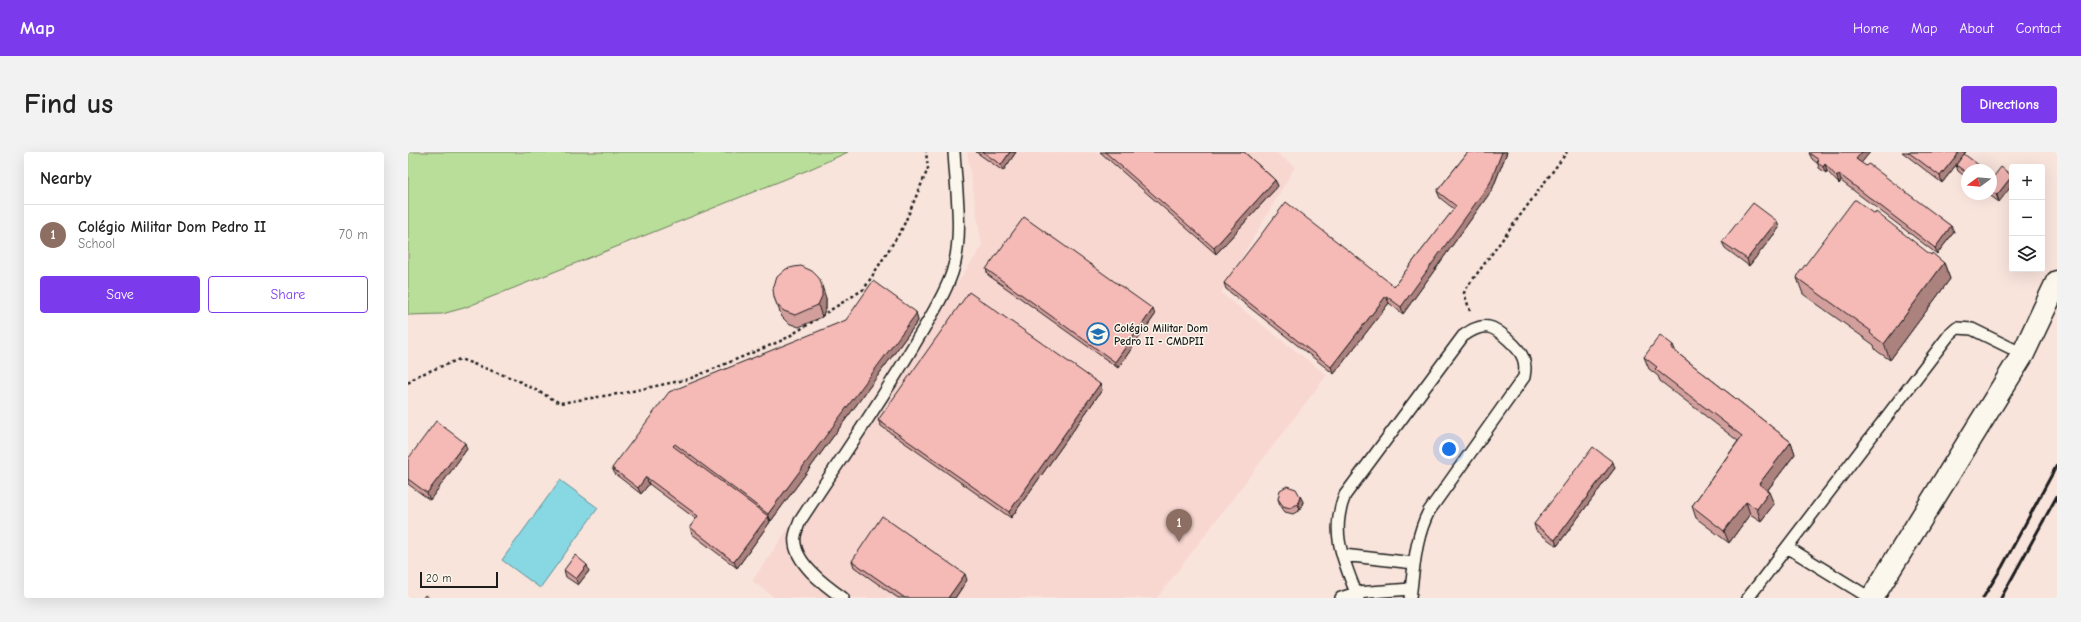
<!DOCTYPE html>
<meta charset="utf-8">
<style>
:root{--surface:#fff;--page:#f2f2f2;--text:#222;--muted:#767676;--line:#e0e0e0;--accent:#7c3aed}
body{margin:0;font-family:"Comic Neue",sans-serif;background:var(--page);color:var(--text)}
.controls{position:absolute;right:12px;top:12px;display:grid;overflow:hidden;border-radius:4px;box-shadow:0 4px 16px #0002}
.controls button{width:36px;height:36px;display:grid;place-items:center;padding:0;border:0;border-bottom:1px solid var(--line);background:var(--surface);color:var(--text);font:20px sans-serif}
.compass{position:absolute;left:1553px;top:12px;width:36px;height:36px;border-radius:50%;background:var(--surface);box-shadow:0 4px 16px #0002;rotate:254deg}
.scale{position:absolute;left:12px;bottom:10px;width:78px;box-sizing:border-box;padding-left:4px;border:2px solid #1c1c1c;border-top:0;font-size:11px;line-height:14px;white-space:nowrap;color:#1c1c1c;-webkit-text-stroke:3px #fbf7ec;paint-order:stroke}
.you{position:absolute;left:1041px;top:297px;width:14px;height:14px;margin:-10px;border:3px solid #fff;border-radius:50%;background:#1a73e8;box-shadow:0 0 0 6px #1a73e833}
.badge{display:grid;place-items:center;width:26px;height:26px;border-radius:50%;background:var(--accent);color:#fff;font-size:13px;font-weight:700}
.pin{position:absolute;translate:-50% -33px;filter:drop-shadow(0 1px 2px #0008)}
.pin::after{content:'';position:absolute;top:21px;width:14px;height:12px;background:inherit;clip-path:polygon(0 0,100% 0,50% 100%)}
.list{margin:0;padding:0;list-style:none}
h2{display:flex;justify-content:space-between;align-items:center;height:52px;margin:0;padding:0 16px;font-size:17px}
h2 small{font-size:13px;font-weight:400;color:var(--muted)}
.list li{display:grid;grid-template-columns:26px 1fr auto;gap:12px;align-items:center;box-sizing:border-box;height:60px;padding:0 16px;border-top:1px solid var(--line)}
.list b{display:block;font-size:15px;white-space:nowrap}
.list p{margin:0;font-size:13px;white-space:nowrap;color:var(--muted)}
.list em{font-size:13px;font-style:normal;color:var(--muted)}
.actions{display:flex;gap:8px;padding:12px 16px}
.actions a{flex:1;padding:9px 0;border:1px solid var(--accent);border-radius:4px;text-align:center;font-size:14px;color:var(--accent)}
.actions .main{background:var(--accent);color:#fff}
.icon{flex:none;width:22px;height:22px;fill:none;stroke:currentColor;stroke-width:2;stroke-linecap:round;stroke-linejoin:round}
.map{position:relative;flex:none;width:1649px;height:446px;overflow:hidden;border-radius:4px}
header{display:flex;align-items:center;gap:24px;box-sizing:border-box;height:56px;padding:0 20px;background:var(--accent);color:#fff}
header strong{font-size:19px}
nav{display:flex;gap:22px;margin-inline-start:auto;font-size:14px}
.intro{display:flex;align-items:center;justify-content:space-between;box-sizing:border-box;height:96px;padding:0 24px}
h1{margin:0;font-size:28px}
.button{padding:10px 18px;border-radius:4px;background:var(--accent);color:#fff;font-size:14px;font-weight:700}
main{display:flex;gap:24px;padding:0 24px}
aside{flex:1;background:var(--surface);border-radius:4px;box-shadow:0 4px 16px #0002}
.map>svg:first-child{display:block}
.built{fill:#f8d7d1}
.green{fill:#b8de99;stroke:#6a7d5a}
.water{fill:#88d8e3;stroke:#5d8d93}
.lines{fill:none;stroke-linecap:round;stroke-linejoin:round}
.lane-casing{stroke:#1c1c1c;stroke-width:14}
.secondary-casing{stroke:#1c1c1c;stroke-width:25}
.path{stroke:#1c1c1c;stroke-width:2.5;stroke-dasharray:3 3;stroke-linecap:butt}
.lane{stroke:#fbf7ec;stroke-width:11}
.secondary{stroke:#fbf7ec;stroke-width:22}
.rail{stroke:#1c1c1c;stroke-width:3}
.wall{fill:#d39f9d;stroke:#1c1c1c}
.shaded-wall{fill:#ac827f;stroke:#1c1c1c}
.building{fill:#f5b9b6;stroke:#1c1c1c}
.labels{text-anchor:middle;stroke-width:3;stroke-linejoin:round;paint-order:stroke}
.poi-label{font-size:11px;font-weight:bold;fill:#1c1c1c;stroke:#fbf7ec;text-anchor:start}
</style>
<header>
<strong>Map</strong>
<nav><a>Home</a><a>Map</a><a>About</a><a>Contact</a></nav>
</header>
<div class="intro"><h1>Find us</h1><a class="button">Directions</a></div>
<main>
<aside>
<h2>Nearby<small></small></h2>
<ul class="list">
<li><span class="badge" style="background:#8d6e63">1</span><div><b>Colégio Militar Dom Pedro II</b><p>School</p></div><em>70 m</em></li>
</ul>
<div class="actions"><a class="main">Save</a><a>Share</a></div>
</aside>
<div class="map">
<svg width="1649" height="446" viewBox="0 0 1649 446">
<rect width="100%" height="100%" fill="#f9e4dc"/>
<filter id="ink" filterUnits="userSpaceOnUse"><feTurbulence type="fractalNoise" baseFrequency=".025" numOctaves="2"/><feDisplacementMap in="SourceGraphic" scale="8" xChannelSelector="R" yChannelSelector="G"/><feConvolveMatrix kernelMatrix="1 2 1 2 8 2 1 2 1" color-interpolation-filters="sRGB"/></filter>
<g filter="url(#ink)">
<!-- built -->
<path class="built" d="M559,0H868L887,15L813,141L919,223L749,446H367L344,429L574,95Z"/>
<!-- green -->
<path class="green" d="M0,0H440L400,18L56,156L34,162L0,163Z"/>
<!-- water -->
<path class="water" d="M152,328L190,356L132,436L94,408Z"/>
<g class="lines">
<!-- lane casing -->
<g class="lane-casing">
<path id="lane" d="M1379,395L1462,446
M935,403L1006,411
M435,446C418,434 383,409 387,384C388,379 390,374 392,369C430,311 470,254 506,193C519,170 535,147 544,121C556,85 548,38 546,0
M933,446L948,441L1003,437
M950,446C936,409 921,381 937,343L1055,184C1062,179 1071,173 1081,175C1091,177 1112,197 1115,206C1118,213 1117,219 1116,225L1021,359C1007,386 1006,416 1002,446
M1340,446L1541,183L1549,176L1564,177L1615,202"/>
</g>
<!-- secondary casing -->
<g class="secondary-casing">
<path id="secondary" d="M1464,446L1615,202L1649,130"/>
</g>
<!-- path -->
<path class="path" d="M1062,159L1056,141L1057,138L1159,0
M413,164L456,137L494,77L520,17L518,0
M0,231L9,224L52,207L109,228L152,251L215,241L281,227L375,188L409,167"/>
<!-- lane -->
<use href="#lane" class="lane"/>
<!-- secondary -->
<use href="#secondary" class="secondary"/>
<!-- rail -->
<path class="rail" d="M1575,446L1594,415L1649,313
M1593,446L1649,344"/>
</g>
<!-- wall -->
<path class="wall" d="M568,0H608L595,19Z
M692,0H836L867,28L870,34L808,102Z
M1060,0H1099L1084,38L995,162L981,151L926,222L818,137L816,131L986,134L1046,57L1032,46L1029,39Z
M1402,0H1462L1453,11L1543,74L1546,80L1529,102L1433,29L1431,32L1419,19L1418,21L1411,16L1410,12L1404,7L1401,1Z
M1494,0H1558L1556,2L1559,18V26L1550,19L1548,13L1534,31Z
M1583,28L1591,50L1580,42H1583Z
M1369,69L1371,76L1341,114L1317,96L1314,90Z
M1523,103L1536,111L1542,127L1482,208L1469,199L1467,197L1466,193L1395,142L1389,126Z
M578,117L747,163L710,216L580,123Z
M366,145L418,146V156L414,165L391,175L380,171L374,165Z
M508,160L510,169L363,369L361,367L362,370L329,416L284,382L282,375L288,367L241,332L233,342L207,322L204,316Z
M1268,200L1383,290L1387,302L1359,339L1366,352L1353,369L1342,362L1321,391L1288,366L1284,354L1330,289L1252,229L1250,224L1241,217L1236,205Z
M692,232L694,238L603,366L473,274L470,268Z
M59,297L22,348L0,332V307Z
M1207,316L1149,394L1128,379L1126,372Z
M892,344L895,350L892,358L885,362L877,360L872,353L870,347Z
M444,409L559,428L547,446H490L446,415Z
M156,418L181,419L170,433L158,425Z"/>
<!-- shaded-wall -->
<path class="shaded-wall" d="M602,0H608L595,19L593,13Z
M1094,0H1099L1084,38L995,162L993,155Z
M1454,0H1462L1451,14L1448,7Z
M1551,0H1558L1534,31L1532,24Z
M1417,12L1419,19L1418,21L1415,15Z
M1431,22L1433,29L1431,32L1429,25Z
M1604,24V33L1591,50L1589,43Z
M867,28L870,34L808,102L806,96Z
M1369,69L1371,76L1341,114L1339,107Z
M1543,74L1546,80L1529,102L1527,96Z
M1536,111L1542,127L1482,208L1476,192Z
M414,134L418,146V156L414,165L410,153Z
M978,144L981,151L926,222L923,215Z
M745,157L747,163L710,216L707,210Z
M508,160L510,169L363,369L360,362Z
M1265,193L1270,205L1263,196Z
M692,232L694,238L603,366L601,360Z
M1383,290L1387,302L1355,344L1351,332Z
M57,291L59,297L22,348L19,341Z
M1205,310L1207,316L1149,394L1147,388Z
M238,325L241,332L233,342L230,336Z
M1361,340L1366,352L1353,369L1349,357Z
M892,344L895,350L892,358L890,352Z
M1338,350L1342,362L1321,391L1316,379Z
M360,364L362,370L329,416L326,410Z
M179,413L181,419L170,433L168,427Z
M557,422L559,428L547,446H540Z"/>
<!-- building -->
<path class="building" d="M575,0H602L593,13Z
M697,0H836L867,28L806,96Z
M1060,0H1094L1082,31L993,155L978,144L923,215L816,131L878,50L986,134L1048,54L1029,39Z
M1402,0H1454L1448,7L1458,14L1460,12L1462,13L1543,74L1527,96L1431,22L1429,25L1417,12L1415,15L1409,10L1411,8L1401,1Z
M1500,0H1551L1532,24Z
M1556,2L1576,17L1575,18H1559V21L1548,13Z
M1593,15L1604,24L1589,43L1583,39V28Z
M1446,48H1448L1467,62L1468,60L1523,103L1524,101L1536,111L1476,192L1464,183L1462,181L1463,179L1389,126L1391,121Z
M1345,51L1369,69L1339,107L1314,90Z
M616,65L745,157L707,210L578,117Z
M393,114L404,119L411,126L414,134V144L410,153L387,163L376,159L369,153L366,145L365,137L369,125L378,117L386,115Z
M465,129L508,160V162L360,362L267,292L265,294L360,364L326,410L282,375L290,364L238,325L230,336L204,316L261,240L438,168Z
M561,140L692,232L601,360L470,268Z
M1252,183L1265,193L1263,196L1383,290L1351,332L1361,340L1349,357L1338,350L1316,379L1284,354L1334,284L1247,217L1249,215L1236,205Z
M28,269L57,291L19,341L0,327V307Z
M1185,295L1205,310L1147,388L1126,372Z
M879,334L888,337L892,344L890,352L882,356L875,354L870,347L872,338Z
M474,364L557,422L540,446H497L444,409Z
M167,403L179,413L168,427L156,418Z
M17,443L21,446H15Z"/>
</g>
<!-- icons -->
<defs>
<g id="university-ring" transform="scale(1.15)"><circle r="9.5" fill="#fbf7ec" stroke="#1f6fb2" stroke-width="1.5"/><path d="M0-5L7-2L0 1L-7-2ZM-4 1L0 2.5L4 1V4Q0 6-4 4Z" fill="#1f6fb2"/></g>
</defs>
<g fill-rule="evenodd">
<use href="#university-ring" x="690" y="182"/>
</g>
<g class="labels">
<!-- poi labels -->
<g class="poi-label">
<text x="706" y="180">Colégio Militar Dom<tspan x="706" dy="13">Pedro II - CMDPII</tspan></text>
</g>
</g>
</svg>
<div class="controls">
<button>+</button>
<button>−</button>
<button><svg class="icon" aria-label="layers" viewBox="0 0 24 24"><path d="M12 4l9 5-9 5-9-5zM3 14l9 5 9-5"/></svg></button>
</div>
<svg class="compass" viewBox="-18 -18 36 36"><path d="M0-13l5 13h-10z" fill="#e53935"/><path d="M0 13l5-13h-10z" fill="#767676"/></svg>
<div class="scale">20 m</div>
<div class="you"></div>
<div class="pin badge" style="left:771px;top:390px;background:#8d6e63">1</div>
</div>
</main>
